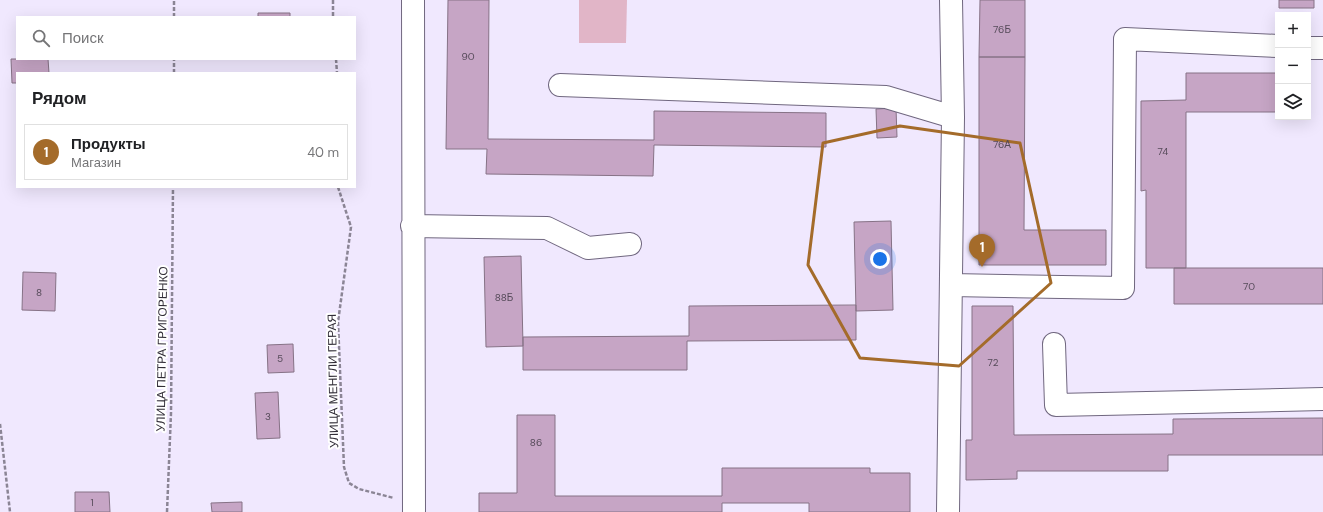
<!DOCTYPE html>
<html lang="ru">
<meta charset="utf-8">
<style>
:root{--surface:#fff;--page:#f2f2f2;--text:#202124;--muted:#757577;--line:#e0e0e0;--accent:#a46b2a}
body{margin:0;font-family:"DM Sans",sans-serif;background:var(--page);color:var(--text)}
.controls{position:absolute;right:12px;top:12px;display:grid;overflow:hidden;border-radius:0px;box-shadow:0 4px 16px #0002}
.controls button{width:36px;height:36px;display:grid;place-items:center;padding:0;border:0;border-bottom:1px solid var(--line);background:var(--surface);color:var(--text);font:20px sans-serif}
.you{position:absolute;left:880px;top:259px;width:14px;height:14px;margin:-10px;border:3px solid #fff;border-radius:50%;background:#1a73e8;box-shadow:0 0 0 6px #1a73e833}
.badge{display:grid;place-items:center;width:26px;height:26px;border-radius:50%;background:var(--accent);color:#fff;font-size:13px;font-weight:700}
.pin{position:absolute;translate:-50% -33px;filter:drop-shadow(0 1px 2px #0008)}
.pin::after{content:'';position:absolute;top:21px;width:14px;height:12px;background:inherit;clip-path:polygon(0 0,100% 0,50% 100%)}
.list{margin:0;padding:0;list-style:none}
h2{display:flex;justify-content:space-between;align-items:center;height:52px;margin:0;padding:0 16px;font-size:17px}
h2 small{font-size:13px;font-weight:400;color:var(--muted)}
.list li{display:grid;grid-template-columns:26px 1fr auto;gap:12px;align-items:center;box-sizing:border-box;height:56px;margin:0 8px 8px;padding:0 8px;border:1px solid var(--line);border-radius:0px}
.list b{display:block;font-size:15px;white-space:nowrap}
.list p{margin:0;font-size:13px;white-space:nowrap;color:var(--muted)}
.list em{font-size:13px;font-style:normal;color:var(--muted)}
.icon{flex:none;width:22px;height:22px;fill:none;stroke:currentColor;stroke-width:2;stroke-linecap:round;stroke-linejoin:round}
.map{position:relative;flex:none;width:1323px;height:512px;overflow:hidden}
.search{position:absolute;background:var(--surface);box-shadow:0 4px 16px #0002;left:16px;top:16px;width:340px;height:44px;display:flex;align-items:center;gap:10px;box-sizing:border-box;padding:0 14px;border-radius:0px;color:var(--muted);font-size:15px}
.panel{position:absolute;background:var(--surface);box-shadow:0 4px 16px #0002;left:16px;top:72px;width:340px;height:116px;border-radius:0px}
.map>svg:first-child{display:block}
.green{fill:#e1b5c7}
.building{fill:#c6a5c5;stroke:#867286}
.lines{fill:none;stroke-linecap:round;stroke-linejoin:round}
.minor-casing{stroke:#70677f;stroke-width:24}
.path{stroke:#8b8595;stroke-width:2.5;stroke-dasharray:4 2;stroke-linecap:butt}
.minor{stroke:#fff;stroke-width:22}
.marked{fill:none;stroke:#a46b2a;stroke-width:3;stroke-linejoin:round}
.labels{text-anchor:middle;stroke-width:4;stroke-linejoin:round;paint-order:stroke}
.number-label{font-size:10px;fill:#564b5a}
.street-label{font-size:12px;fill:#312d37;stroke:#fff}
</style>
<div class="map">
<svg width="1323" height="512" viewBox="0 0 1323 512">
<rect width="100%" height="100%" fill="#f0e8fe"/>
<!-- green -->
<path class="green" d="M579,0H627L626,43H579Z"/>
<!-- building -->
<path class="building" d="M448,0H489L488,139L654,140V111L826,113V147L654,145L653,176L486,174L487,149H446Z
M980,0H1025V57H979Z
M1279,0H1314V8H1279Z
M258,13H290V17H258Z
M979,57H1025L1024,230H1106V265H979Z
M11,59H48L49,73H17V83H12Z
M1186,73H1278V112H1186V268H1146V190L1141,191V101L1186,100Z
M896,108L897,137L877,138L876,109Z
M891,221L893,310L856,311L854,222Z
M521,256L523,346L486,347L484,257Z
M1174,268H1323V304H1174Z
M23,272L56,273L55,311L22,310Z
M856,305V340L687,341V370H523V337L689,336V306Z
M972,306H1013L1014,435L1173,434V419L1323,418V455H1168V471H1017V479L966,480V440H972Z
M293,344L294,372L268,373L267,345Z
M278,392L280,438L257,439L255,393Z
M517,415H555V496H722V468H870V473H910V512H809V503H722V512H479V493H517Z
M75,492H109L110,512H75Z
M242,502V512H212L211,503Z"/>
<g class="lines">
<!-- minor casing -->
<g class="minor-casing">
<path id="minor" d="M413,0L414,512
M1308,48H1323
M560,85L886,97L953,117
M412,226L547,228L588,248L630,244
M951,285L1123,288L1125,39L1278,46
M1054,344L1056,405L1323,399
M948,512L953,117L951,0"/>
</g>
<!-- path -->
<path class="path" d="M333,0V17
M174,17V0
M336,59L337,73
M174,73V59
M338,187L351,227L338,322L344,467L349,483L359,489L394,498
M0,424L10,512
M167,512L171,413L173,187"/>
<!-- minor -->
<use href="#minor" class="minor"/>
</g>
<!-- marked area -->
<path class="marked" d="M900,126L1020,143L1051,283L959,366L860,358L808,265L823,143Z"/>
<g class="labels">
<!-- number labels -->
<g class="number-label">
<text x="1002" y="33">76Б</text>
<text x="468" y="60">90</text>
<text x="1002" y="148">76А</text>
<text x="1163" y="155">74</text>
<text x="1249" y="290">70</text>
<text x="39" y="296">8</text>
<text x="504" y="301">88Б</text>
<text x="280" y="362">5</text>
<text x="993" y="366">72</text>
<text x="268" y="420">3</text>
<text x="536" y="446">86</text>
<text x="92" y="506">1</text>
</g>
<!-- street labels -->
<g class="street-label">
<text transform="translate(162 349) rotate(-89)" y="4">УЛИЦА ПЕТРА ГРИГОРЕНКО</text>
<text transform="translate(333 381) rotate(-91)" y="4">УЛИЦА МЕНГЛИ ГЕРАЯ</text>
</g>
</g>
</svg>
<div class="controls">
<button>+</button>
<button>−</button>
<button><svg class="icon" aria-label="layers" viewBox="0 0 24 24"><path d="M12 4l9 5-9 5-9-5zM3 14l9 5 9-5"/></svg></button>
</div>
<div class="you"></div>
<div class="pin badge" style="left:982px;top:267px">1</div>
<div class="search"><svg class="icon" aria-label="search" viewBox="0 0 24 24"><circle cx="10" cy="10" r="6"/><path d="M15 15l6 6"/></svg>Поиск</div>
<section class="panel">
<h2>Рядом<small></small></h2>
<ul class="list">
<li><span class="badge">1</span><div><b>Продукты</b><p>Магазин</p></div><em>40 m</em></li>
</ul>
</section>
</div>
